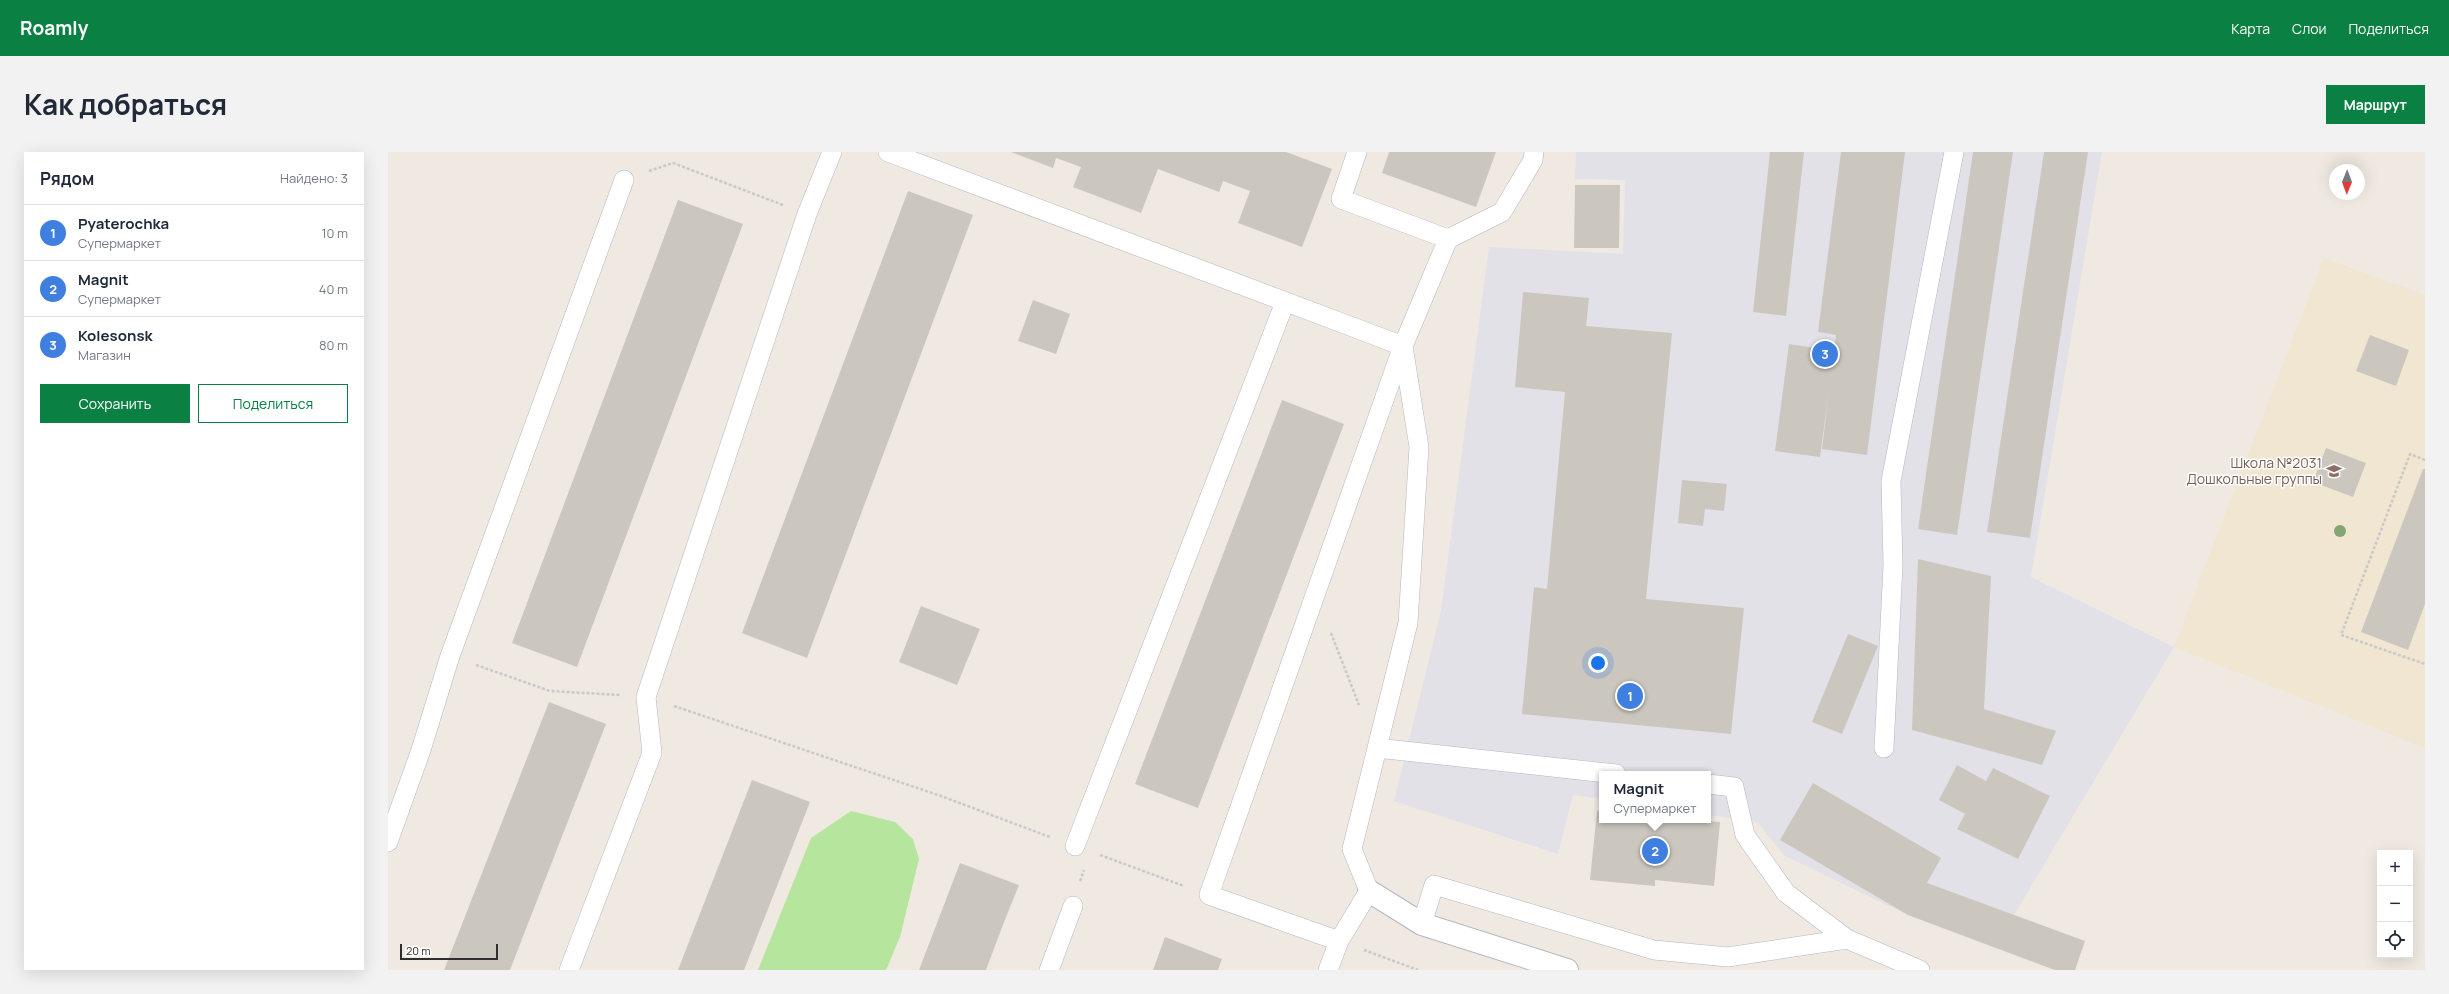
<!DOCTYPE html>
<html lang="ru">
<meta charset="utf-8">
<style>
:root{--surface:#fff;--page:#f2f2f3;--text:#1f2937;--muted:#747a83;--line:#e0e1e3;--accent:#0b8043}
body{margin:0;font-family:Manrope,sans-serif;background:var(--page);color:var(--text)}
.controls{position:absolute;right:12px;bottom:12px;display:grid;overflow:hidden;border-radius:0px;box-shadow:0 4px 16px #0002}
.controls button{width:36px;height:36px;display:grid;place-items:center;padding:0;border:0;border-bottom:1px solid var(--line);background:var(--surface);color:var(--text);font:20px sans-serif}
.compass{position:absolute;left:1941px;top:12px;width:36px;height:36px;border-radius:50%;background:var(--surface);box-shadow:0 4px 16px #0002;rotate:181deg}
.scale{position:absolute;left:12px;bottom:10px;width:98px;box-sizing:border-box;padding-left:4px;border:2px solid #2e2e2e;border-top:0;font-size:11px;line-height:14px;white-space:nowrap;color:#2e2e2e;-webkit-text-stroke:3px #fff;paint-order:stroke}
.you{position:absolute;left:1210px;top:511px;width:14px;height:14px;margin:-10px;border:3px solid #fff;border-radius:50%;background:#1a73e8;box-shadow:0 0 0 6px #1a73e833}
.badge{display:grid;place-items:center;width:26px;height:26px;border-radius:50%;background:var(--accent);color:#fff;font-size:13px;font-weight:700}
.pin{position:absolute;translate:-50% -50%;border:2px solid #fff;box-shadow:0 1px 4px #0006}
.popup{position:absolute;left:1211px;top:619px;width:112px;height:52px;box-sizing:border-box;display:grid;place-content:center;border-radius:0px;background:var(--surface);filter:drop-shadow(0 1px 3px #0005);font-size:13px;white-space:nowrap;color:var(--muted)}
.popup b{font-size:15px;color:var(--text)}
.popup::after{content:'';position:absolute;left:50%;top:100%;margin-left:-8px;border:8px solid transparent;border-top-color:var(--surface)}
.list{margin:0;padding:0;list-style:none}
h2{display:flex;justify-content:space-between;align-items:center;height:52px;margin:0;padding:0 16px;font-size:17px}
h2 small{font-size:13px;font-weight:400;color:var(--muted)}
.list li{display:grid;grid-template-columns:26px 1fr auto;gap:12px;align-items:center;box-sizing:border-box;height:56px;padding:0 16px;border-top:1px solid var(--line)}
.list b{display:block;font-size:15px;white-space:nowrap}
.list p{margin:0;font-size:13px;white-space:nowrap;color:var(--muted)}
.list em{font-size:13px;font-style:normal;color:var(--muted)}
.actions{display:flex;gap:8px;padding:12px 16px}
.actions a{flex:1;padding:9px 0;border:1px solid var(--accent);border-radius:0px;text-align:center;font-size:14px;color:var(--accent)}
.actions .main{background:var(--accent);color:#fff}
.icon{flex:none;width:22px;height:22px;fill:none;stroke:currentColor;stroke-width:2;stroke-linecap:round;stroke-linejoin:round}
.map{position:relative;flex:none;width:2037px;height:818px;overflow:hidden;border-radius:0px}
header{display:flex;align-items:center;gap:24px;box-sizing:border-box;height:56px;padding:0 20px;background:var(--accent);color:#fff}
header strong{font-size:19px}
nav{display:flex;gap:22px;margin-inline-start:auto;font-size:14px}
.intro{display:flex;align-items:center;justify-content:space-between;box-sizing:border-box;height:96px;padding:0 24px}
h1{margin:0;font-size:28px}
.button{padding:10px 18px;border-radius:0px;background:var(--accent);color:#fff;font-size:14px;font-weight:700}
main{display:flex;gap:24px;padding:0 24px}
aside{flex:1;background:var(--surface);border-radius:0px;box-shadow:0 4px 16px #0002}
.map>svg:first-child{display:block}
.industrial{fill:#e3e1e8}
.education{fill:#f0e6d1}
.green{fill:#b6e59e}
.building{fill:#cbc7bf}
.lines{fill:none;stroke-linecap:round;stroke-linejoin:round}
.lane-casing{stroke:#b4b7c1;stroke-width:20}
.street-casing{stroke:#b4b7c1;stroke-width:24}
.path{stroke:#c9c9c9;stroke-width:2.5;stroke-dasharray:3 2;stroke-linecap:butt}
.lane{stroke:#fff;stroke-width:19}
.street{stroke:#fff;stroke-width:22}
.tree{fill:#84a574}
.labels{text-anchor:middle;stroke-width:3;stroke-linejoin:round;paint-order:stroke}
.education-label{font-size:14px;fill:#785e54;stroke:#fff;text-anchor:end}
</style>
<header>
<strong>Roamly</strong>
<nav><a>Карта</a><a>Слои</a><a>Поделиться</a></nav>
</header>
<div class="intro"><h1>Как добраться</h1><a class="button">Маршрут</a></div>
<main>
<aside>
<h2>Рядом<small>Найдено: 3</small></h2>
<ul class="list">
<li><span class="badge" style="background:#3f7fe0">1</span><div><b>Pyaterochka</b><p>Супермаркет</p></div><em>10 m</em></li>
<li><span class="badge" style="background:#3f7fe0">2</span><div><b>Magnit</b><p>Супермаркет</p></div><em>40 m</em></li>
<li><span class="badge" style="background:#3f7fe0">3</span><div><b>Kolesonsk</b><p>Магазин</p></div><em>80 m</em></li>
</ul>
<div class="actions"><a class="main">Сохранить</a><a>Поделиться</a></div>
</aside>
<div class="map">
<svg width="2037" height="818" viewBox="0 0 2037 818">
<rect width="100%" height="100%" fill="#efe9e1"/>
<!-- industrial -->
<path class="industrial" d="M1188,0H1714L1643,425L1786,495L1626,763L1613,798L1520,763L1397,704L1369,670L1320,663V622H1214V647L1185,643L1170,702L1006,649L1053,459L1101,95L1235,102L1237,28L1187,27Z"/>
<!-- education -->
<path class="education" d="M1936,106L2037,143V596L1786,495Z"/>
<!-- green -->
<path class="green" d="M463,659L507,670L525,687L531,707L512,785L498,818H370L423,686Z"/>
<!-- building -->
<path class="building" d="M623,0H898L944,17L914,95L850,71L862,39L835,29L831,40L770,17L753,61L685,35L693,15L668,6L665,16Z
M1001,0H1108L1088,55L994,21Z
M1382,0H1416L1398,164L1365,160Z
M1453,0H1517L1479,303L1434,297L1441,238L1432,305L1387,299L1401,192L1446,199L1448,183L1430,180Z
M1585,0H1625L1569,383L1530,377Z
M1656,0H1700L1642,386L1599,380Z
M1187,33H1232L1231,96H1186Z
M520,39L585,63L419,506L354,481Z
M290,48L355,72L189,515L124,491Z
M1135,140L1201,146L1198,174L1284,181L1258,447L1356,456L1343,582L1134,562L1146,435L1159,437L1177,240L1127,235Z
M645,148L682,162L668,202L630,189Z
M1982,183L2021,198L2008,234L1968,219Z
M894,248L956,272L810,656L747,632Z
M1938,296L1978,311L1965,345L1925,330Z
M2035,317H2037V452L2020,498L1973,480Z
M1294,328L1339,332L1336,359L1317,357L1315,374L1290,371Z
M1530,407L1603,424L1596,557L1668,579L1654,613L1524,578Z
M533,454L592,477L569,533L511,510Z
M1460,482L1490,494L1454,582L1424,570Z
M161,550L218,572L171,692L122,818H56Z
M1569,613L1598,629L1605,616L1662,644L1630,707L1569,677L1577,662L1551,648Z
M364,628L422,650L356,818H290Z
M1425,631L1553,706L1539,731L1697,789L1687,818H1667L1520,763L1392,688Z
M1209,659H1214V668H1309L1332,670L1326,734L1267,728V734L1202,728Z
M572,711L631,733L616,770L598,818H531Z
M777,785L834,807L830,818H765Z"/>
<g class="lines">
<!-- lane casing -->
<g class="lane-casing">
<path id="lane" d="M500,0L1015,194L821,743L951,789L981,739L964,697L1020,471L1031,295L1015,194L1060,87L1114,60L1145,8L1146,0
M969,0L953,47L1060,87
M989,596L1228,622
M1496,596L1505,413L1503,329L1566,0
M1320,632L1346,635L1357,683L1398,741L1459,787
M0,690L33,598L62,504L236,28
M687,694L897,150
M1034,772L1046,733L1266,798L1340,805L1459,787L1532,818
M181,818L264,601L258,545L419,62L444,0
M661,818L685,754
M940,818L951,789"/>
</g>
<!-- street casing -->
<g class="street-casing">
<path id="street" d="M981,739L1034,772L1179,818"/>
</g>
<!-- path -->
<path class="path" d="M261,19L285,11L395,53
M2037,308L2022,302L1953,483L2037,512
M943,481L971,553
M88,513L162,539L232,543
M286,554L553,644L662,685
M712,703L796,734
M692,729L696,718
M976,798L1030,818"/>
<!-- lane -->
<use href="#lane" class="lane"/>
<!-- street -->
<use href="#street" class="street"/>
</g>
<!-- trees -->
<circle class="tree" cx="1952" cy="379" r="6"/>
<!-- icons -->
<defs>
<g id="school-bare" transform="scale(1.2)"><path d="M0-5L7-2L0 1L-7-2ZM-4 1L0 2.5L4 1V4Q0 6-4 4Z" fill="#8d6e63" stroke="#fff" stroke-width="2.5" paint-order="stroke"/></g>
</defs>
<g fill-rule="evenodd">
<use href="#school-bare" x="1946" y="319"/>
</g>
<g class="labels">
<!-- education labels -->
<g class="education-label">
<text x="1934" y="316">Школа №2031<tspan x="1934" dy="16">Дошкольные группы</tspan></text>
</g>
</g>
</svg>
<div class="controls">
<button>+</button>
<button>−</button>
<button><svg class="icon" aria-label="locate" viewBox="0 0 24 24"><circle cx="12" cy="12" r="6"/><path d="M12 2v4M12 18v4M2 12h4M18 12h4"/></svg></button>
</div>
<svg class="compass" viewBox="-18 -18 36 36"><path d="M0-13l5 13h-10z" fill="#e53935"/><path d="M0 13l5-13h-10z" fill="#747a83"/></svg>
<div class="scale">20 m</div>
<div class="you"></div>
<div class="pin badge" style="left:1242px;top:544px;background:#3f7fe0">1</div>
<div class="pin badge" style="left:1267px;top:699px;background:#3f7fe0">2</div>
<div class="popup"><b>Magnit</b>Супермаркет</div>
<div class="pin badge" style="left:1437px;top:202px;background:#3f7fe0">3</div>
</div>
</main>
